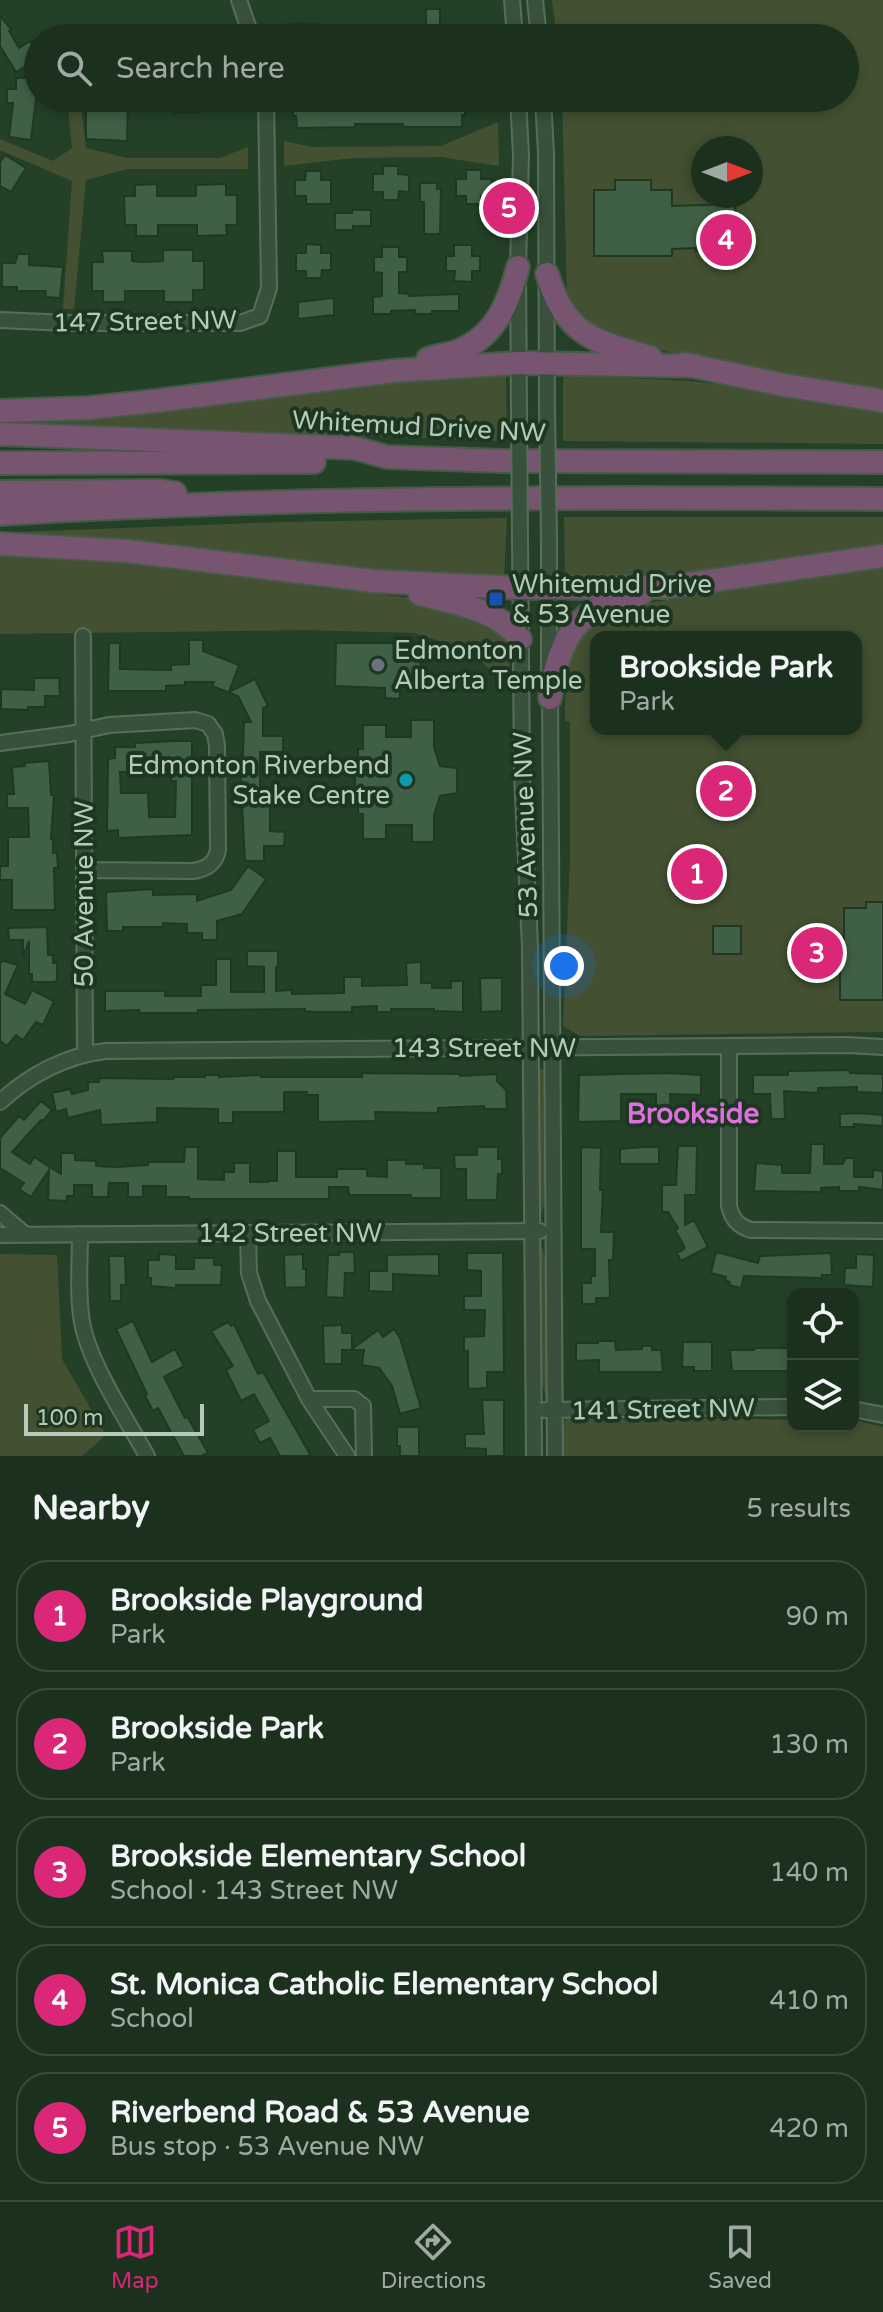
<!DOCTYPE html>
<meta charset="utf-8">
<style>
:root{--surface:#1b311e;--page:#243927;--text:#f1f3f6;--muted:#a0a9a4;--line:#394c3c;--accent:#db2777}
body{margin:0;font-family:"Varela Round",sans-serif;background:var(--page);color:var(--text)}
.controls{position:absolute;right:24px;bottom:24px;display:grid;overflow:hidden;border-radius:16px;box-shadow:0 4px 12px #0003}
.controls button{width:72px;height:72px;display:grid;place-items:center;padding:0;border:0;border-bottom:2px solid var(--line);background:var(--surface);color:var(--text);font:40px sans-serif}
.compass{position:absolute;left:691px;top:136px;width:72px;height:72px;border-radius:50%;background:var(--surface);box-shadow:0 4px 12px #0003;rotate:90deg}
.scale{position:absolute;left:24px;bottom:20px;width:180px;box-sizing:border-box;padding-left:8px;border:4px solid #b5cbb9;border-top:0;font-size:22px;line-height:28px;white-space:nowrap;color:#b5cbb9;-webkit-text-stroke:6px #1d3621;paint-order:stroke}
.you{position:absolute;left:564px;top:966px;width:28px;height:28px;margin:-20px;border:6px solid #fff;border-radius:50%;background:#1a73e8;box-shadow:0 0 0 12px #1a73e833}
.badge{display:grid;place-items:center;width:52px;height:52px;border-radius:50%;background:var(--accent);color:#fff;font-size:26px;font-weight:700}
.pin{position:absolute;translate:-50% -50%;border:4px solid #fff;box-shadow:0 2px 8px #0006}
.popup{position:absolute;left:590px;top:631px;width:272px;height:104px;box-sizing:border-box;display:grid;place-content:center;border-radius:16px;background:var(--surface);filter:drop-shadow(0 2px 6px #0005);font-size:26px;white-space:nowrap;color:var(--muted)}
.popup b{font-size:30px;color:var(--text)}
.popup::after{content:'';position:absolute;left:50%;top:100%;margin-left:-16px;border:16px solid transparent;border-top-color:var(--surface)}
.list{margin:0;padding:0;list-style:none}
h2{display:flex;justify-content:space-between;align-items:center;height:104px;margin:0;padding:0 32px;font-size:34px}
h2 small{font-size:26px;font-weight:400;color:var(--muted)}
.list li{display:grid;grid-template-columns:52px 1fr auto;gap:24px;align-items:center;box-sizing:border-box;height:112px;margin:0 16px 16px;padding:0 16px;border:2px solid var(--line);border-radius:32px}
.list b{display:block;font-size:30px;white-space:nowrap}
.list p{margin:0;font-size:26px;white-space:nowrap;color:var(--muted)}
.list em{font-size:26px;font-style:normal;color:var(--muted)}
.icon{flex:none;width:44px;height:44px;fill:none;stroke:currentColor;stroke-width:2;stroke-linecap:round;stroke-linejoin:round}
.map{position:relative;flex:none;width:883px;height:1456px;overflow:hidden}
.search{position:absolute;background:var(--surface);box-shadow:0 4px 12px #0003;left:24px;right:24px;top:24px;height:88px;display:flex;align-items:center;gap:20px;box-sizing:border-box;padding:0 28px;border-radius:44px;color:var(--muted);font-size:30px}
.sheet{height:744px;background:var(--surface)}
nav{display:flex;justify-content:space-around;align-items:center;box-sizing:border-box;height:112px;border-top:2px solid var(--line);background:var(--surface);font-size:22px;color:var(--muted)}
nav a{display:grid;justify-items:center;gap:4px}
nav .on{color:var(--accent)}
.map>svg:first-child{display:block}
.green{fill:#435132;fill-rule:evenodd}
.building{fill:#406045;stroke:#1f3823;stroke-width:2;fill-rule:evenodd}
.lines{fill:none;stroke-linecap:round;stroke-linejoin:round}
.minor-casing{stroke:#566e5a;stroke-width:18}
.highway-casing{stroke:#435b47;stroke-width:26}
.minor{stroke:#38503c;stroke-width:14}
.highway{stroke:#775571;stroke-width:22}
.minor-bridge-casing{stroke:#566e5a;stroke-width:18;stroke-linecap:butt}
.minor-bridge{stroke:#38503c;stroke-width:14}
.transit-dot{fill:#1a4fb4;stroke:#1d3621;stroke-width:3}
.worship-dot{fill:#6b7280;stroke:#1d3621;stroke-width:3}
.culture-dot{fill:#0f9aa8;stroke:#1d3621;stroke-width:3}
.labels{text-anchor:middle;stroke-width:8;stroke-linejoin:round;paint-order:stroke}
.street-label{font-size:26px;fill:#b5cbb9;stroke:#1d3621}
.poi-label{font-size:26px;fill:#b5cbb9;stroke:#1d3621;text-anchor:start}
.neighbourhood-label{font-size:28px;font-weight:bold;fill:#de70de;stroke:#1d3621}
</style>
<div class="map">
<svg width="883" height="1456" viewBox="0 0 883 1456">
<rect width="100%" height="100%" fill="#244128"/>
<!-- green -->
<path class="green" d="M552,0H883V391L636,346L581,323L567,299L562,98H845V38H557ZM703,148H751V196H703Z
M67,98H80L86,148L127,158H220L248,147V169H127L86,180L74,309H63L72,181L0,150V139L53,161L72,148Z
M498,122L499,166L441,157L353,158L284,166V141L312,147L441,146Z
M472,373L506,376L507,441L205,431L50,423L49,416Z
M563,375L690,381L741,387L883,409V444L563,441Z
M564,517H883V547L629,580L565,578Z
M507,518L504,578L434,576L17,539V532L282,522Z
M0,557L177,566L320,588L412,598L482,617L503,637L509,649L510,663L505,688L474,652L414,633L306,630L0,634Z
M883,565V1032L580,1036L563,1026L570,861V722L565,721C565,690 567,648 592,626C599,619 609,614 618,608ZM596,637H856V729H596Z
M541,1068L544,1071L545,1078V1203L540,1215L538,1078Z
M539,1246L542,1247L546,1261L547,1392L545,1394L539,1373Z
M0,1254L57,1255L62,1359L106,1435L82,1456H0Z
M708,1418L793,1420V1426H853V1421H857L883,1427V1456H561L560,1430L566,1419Z"/>
<!-- building -->
<path class="building" d="M426,9H440V38H426Z
M0,16L11,29L9,31L19,48L30,41L38,55V59L16,72L0,46Z
M303,23V24H319V38H286V24Z
M16,78H36V99L31,140L9,137L13,103H7V89H16Z
M86,98H128L127,141L86,139Z
M174,98H215V111L174,113Z
M293,98H465V115H462V127H403V124H355V127L297,128L296,116H293Z
M5,155L26,168L11,192L0,186V162Z
M383,166H398V174L409,175V192L399,191L398,200H383V192H373V174H383Z
M466,170H481V179H492L491,196H481V204H466V196H456V179H466Z
M306,171H321V180H331V204H306V196H295V180H305Z
M615,180H651V190H672V206L735,204L736,218L710,219L711,251H696V248L672,249V256H594V190H615Z
M420,183H437V189H441L440,234H424V202H420Z
M157,184V196H196V185L226,184V195H237V225H226L227,235L197,236V225H158V236H136V225H125L124,196H135V185Z
M352,210H371V226H353V230H335V213H352Z
M306,244L321,245V253H331V270H322L321,278H306V271H296V253H306Z
M454,245H472V256H480V271H472V282L454,281L455,271H446V256H454Z
M382,247H399V257H407V272H399V293L409,294V296L459,294V311H432V314H415V310L391,311V314H373V297L382,296V273L374,272V257H382Z
M163,250H193V261H204V290H193V302H164V291H125V302H103V291H92V262H103L102,251H132V261L144,262L163,261Z
M18,254H29V265L63,267L60,298L45,297L46,291H17V287H2V263H15Z
M334,298V315L298,319V302Z
M189,640H203V651L239,665L229,692L255,679L268,706L263,708V736H283V752H260V801H270V831L285,832L284,846H264V861H245L240,765L241,755H243L244,722H251L238,696L212,686L214,682H185V685L166,686V691H108L109,643H120V669L171,670V665L189,664Z
M336,643H419V656H421L419,687H400V699L385,698V688L335,686Z
M34,678H59L60,696H45V707H28V710L1,709V689L34,690Z
M411,720H434V747L440,766L457,768V793L440,796L434,815V842H412V825H386V839H363V814H358V801H355V761H358V749H363V725H386V737H411Z
M176,741H192V835L118,838V830L107,831L108,759L115,758V747H135V743ZM150,764H172L171,781H176L175,817H149L148,793H121L120,772H131V769H150Z
M49,761L51,795H54L51,839H53V853H57L58,868H54L55,910H12V880H0V866H8V837H29L28,808H7V794H14L12,767L25,766L24,763Z
M248,866L266,879L242,914L217,921V940H202V933H187V924L163,923V927H123V931H107L106,892L153,889V895L197,894V901L231,890Z
M866,902H883V1000H840V959H844V908H866Z
M713,926H741V954H713Z
M47,927L48,955H53V963H57V980L55,982H32V974H29V941L23,956V940H9L8,928Z
M247,951H278V967H276V991L292,990V994L344,993V977H362V986L407,985L406,963L421,962V983H432V988H451V981H463V1012L434,1011V1009H391V1012H377V1006L352,1007V1012H316L305,1011V1009L198,1010V1013H139V1010L105,1011V991H165V996H201V985H216V959H231V992H264V967L247,966Z
M4,961L18,965L5,994L25,1004L32,990L54,1001L43,1025L36,1022L23,1040L16,1035L7,1046L0,1041V962Z
M480,978H502V1011L481,1012Z
M850,1070V1073L883,1074V1093L857,1092V1087L818,1088V1093L784,1091L785,1119H771L770,1094H753V1075H788V1071Z
M362,1073L457,1074H460V1076L497,1074V1081L506,1090L507,1109H484V1106L438,1108V1113L375,1112L376,1121L318,1122V1095H307V1092H284V1112H233V1123H218V1109L157,1108V1122L101,1125L100,1110L68,1118L66,1109L56,1112L52,1093L70,1089L72,1094L88,1090V1082H99V1078L173,1079L174,1077H205V1075H219V1077L261,1075V1077H362Z
M667,1073L701,1075V1095L670,1094L671,1120H656V1094H621V1121L578,1122L579,1075Z
M41,1101L52,1110L43,1121L41,1120L12,1152L30,1164L34,1157L61,1174V1153H75V1160L96,1161V1166L116,1167L148,1165V1162H184L185,1147H198V1179L224,1180V1172H234V1163H250V1182H268V1181H277V1151H296V1177H337V1169H367V1176L387,1177V1160H406V1164H424V1168H441V1198H411V1195H349L348,1187H329V1199H189V1197H166V1186H143V1197H128V1183H109L108,1197H92V1185H74V1196H67V1201L48,1200L49,1170L31,1197L19,1189L24,1183L0,1168V1138L19,1116L24,1120Z
M856,1113L883,1115V1126L854,1124V1127H840V1114Z
M811,1144H824V1164H843L846,1158H854V1177H873V1170L883,1171V1190L859,1187V1191H839V1187L821,1188V1192L754,1191L756,1163L782,1165V1173H810Z
M678,1146H697L696,1195H685V1225L694,1220L708,1247L681,1261L677,1253L684,1249V1246L675,1230L678,1228L668,1212H662V1185H676Z
M477,1147H498V1159H502V1174H498L497,1200H466V1169H455L454,1155H477Z
M581,1147L601,1148L600,1190H603L601,1232H614L613,1260H609L610,1298H596V1304H582V1283H591V1276H595V1249H581Z
M644,1147H659V1164H620V1149Z
M340,1252H354L355,1273H345L344,1298L326,1297L328,1255H339Z
M716,1252L758,1263L760,1256L831,1253L832,1275H822V1278L744,1276L741,1288L729,1285L730,1282L725,1280L726,1277L711,1273Z
M467,1253H503L504,1372H487V1388L468,1389V1351H464V1337L484,1336L485,1310H464V1296H481V1271L467,1270Z
M159,1254L176,1255V1269H194V1258H214V1265H222L221,1285H176V1288L151,1286V1278H148V1260H159Z
M303,1254V1269H306V1287L285,1288L284,1255Z
M439,1254V1276L393,1274V1292L369,1291V1271H387V1255Z
M856,1254L874,1255L873,1287L844,1285L845,1268H856Z
M109,1256H125L126,1285H121V1301H110Z
M133,1321L152,1362L175,1349L184,1366L164,1377L185,1418L187,1416L208,1453L201,1456H184L158,1408L153,1411L145,1396L147,1394L116,1329Z
M228,1322L231,1326L234,1324L258,1374L263,1372L311,1456H280L270,1438L260,1443L253,1430L269,1421L254,1394L241,1401L226,1370L233,1366L211,1331Z
M342,1325V1333H352V1349L378,1330L383,1337L394,1329L400,1338L421,1408L400,1414L392,1386L379,1368L362,1365L364,1350H342V1364H324L323,1326Z
M598,1341H615L616,1350L642,1349V1346H652V1350H661L663,1372H599V1360L576,1361V1343H598Z
M683,1342H712V1371H694V1367H682Z
M754,1348H793V1371H732L730,1350H754Z
M482,1400H504V1456H486V1449L465,1448V1434H484Z
M397,1427H419V1456H400V1446H397Z"/>
<g class="lines">
<!-- minor casing -->
<g class="minor-casing">
<path id="minor" d="M239,0L252,38
M512,0L515,38
M535,0L539,38
M518,98L521,155L518,267L519,411
M543,98L546,153L547,409
M0,320L68,323H240L260,316L269,288L266,98
M520,540L522,773L530,947L534,1456
M549,540V672
M83,636L85,1054
M550,693L555,1456
M0,743L69,734L109,725L195,720L208,724L215,734L217,746L218,849C216,863 207,869 193,871L84,870
M729,1047V1206C732,1219 738,1226 751,1230L883,1231
M0,1102C28,1076 66,1055 106,1051L847,1045L883,1047
M0,1213L26,1235
M248,1233L249,1273L258,1301L309,1399L347,1456
M80,1234C80,1263 77,1294 82,1322C89,1363 126,1418 147,1456
M0,1235L540,1231
M309,1399H354L363,1406L364,1456
M853,1409L883,1415
M545,1410L793,1407"/>
</g>
<!-- highway casing -->
<g class="highway-casing">
<path id="highway" d="M547,274C566,335 592,341 650,357
M428,359C436,356 445,355 453,353C494,339 508,306 518,267
M684,364L784,385L883,401
M0,411L88,408L156,401L393,371L519,363L696,366
M0,434L355,448L387,457L503,461L883,462
M0,463L314,462
M0,492L161,491L175,493
M0,514C294,496 589,497 883,499
M0,544L127,551L373,581L519,588L668,587L883,556
M420,594C454,603 498,609 520,639
M550,698C555,663 565,625 599,608C612,602 627,598 641,594"/>
</g>
<!-- minor -->
<use href="#minor" class="minor"/>
<!-- highway -->
<use href="#highway" class="highway"/>
<!-- minor-bridge casing -->
<g class="minor-bridge-casing">
<path id="minor-bridge" d="M547,409L549,540
M519,411L520,540"/>
</g>
<!-- minor-bridge -->
<use href="#minor-bridge" class="minor-bridge"/>
</g>
<!-- markers -->
<rect class="transit-dot" x="488" y="591" width="16" height="16" rx="4"/>
<circle class="worship-dot" cx="378" cy="665" r="8"/>
<circle class="culture-dot" cx="406" cy="780" r="8"/>
<g class="labels">
<!-- street labels -->
<g class="street-label">
<text transform="translate(145 321) rotate(-1)" y="9">147 Street NW</text>
<text transform="translate(419 426) rotate(3)" y="9">Whitemud Drive NW</text>
<text transform="translate(525 825) rotate(-92)" y="9">53 Avenue NW</text>
<text transform="translate(84 894) rotate(-90)" y="9">50 Avenue NW</text>
<text x="484" y="1057">143 Street NW</text>
<text x="290" y="1242">142 Street NW</text>
<text transform="translate(663 1409) rotate(-1)" y="9">141 Street NW</text>
</g>
<!-- poi labels -->
<g class="poi-label">
<text x="512" y="593">Whitemud Drive<tspan x="512" dy="30">&amp; 53 Avenue</tspan></text>
<text x="394" y="659">Edmonton<tspan x="394" dy="30">Alberta Temple</tspan></text>
<text x="390" y="774" text-anchor="end">Edmonton Riverbend<tspan x="390" dy="30">Stake Centre</tspan></text>
</g>
<!-- neighbourhood labels -->
<g class="neighbourhood-label">
<text x="693" y="1123">Brookside</text>
</g>
</g>
</svg>
<div class="controls">
<button><svg class="icon" aria-label="locate" viewBox="0 0 24 24"><circle cx="12" cy="12" r="6"/><path d="M12 2v4M12 18v4M2 12h4M18 12h4"/></svg></button>
<button><svg class="icon" aria-label="layers" viewBox="0 0 24 24"><path d="M12 4l9 5-9 5-9-5zM3 14l9 5 9-5"/></svg></button>
</div>
<svg class="compass" viewBox="-18 -18 36 36"><path d="M0-13l5 13h-10z" fill="#e53935"/><path d="M0 13l5-13h-10z" fill="#a0a9a4"/></svg>
<div class="scale">100 m</div>
<div class="you"></div>
<div class="pin badge" style="left:697px;top:874px">1</div>
<div class="pin badge" style="left:726px;top:791px">2</div>
<div class="popup"><b>Brookside Park</b>Park</div>
<div class="pin badge" style="left:817px;top:953px">3</div>
<div class="pin badge" style="left:726px;top:240px">4</div>
<div class="pin badge" style="left:509px;top:208px">5</div>
<div class="search"><svg class="icon" aria-label="search" viewBox="0 0 24 24"><circle cx="10" cy="10" r="6"/><path d="M15 15l6 6"/></svg>Search here</div>
</div>
<section class="sheet">
<h2>Nearby<small>5 results</small></h2>
<ul class="list">
<li><span class="badge">1</span><div><b>Brookside Playground</b><p>Park</p></div><em>90 m</em></li>
<li><span class="badge">2</span><div><b>Brookside Park</b><p>Park</p></div><em>130 m</em></li>
<li><span class="badge">3</span><div><b>Brookside Elementary School</b><p>School · 143 Street NW</p></div><em>140 m</em></li>
<li><span class="badge">4</span><div><b>St. Monica Catholic Elementary School</b><p>School</p></div><em>410 m</em></li>
<li><span class="badge">5</span><div><b>Riverbend Road &amp; 53 Avenue</b><p>Bus stop · 53 Avenue NW</p></div><em>420 m</em></li>
</ul>
</section>
<nav>
<a class="on"><svg class="icon" aria-label="map" viewBox="0 0 24 24"><path d="M3 6l6-2 6 2 6-2v14l-6 2-6-2-6 2zM9 4v14M15 6v14"/></svg>Map</a>
<a><svg class="icon" aria-label="directions" viewBox="0 0 24 24"><path d="M12 3l9 9-9 9-9-9zM9 14v-3h6M13 9l2 2-2 2"/></svg>Directions</a>
<a><svg class="icon" aria-label="saved" viewBox="0 0 24 24"><path d="M7 4h10v16l-5-4-5 4z"/></svg>Saved</a>
</nav>
